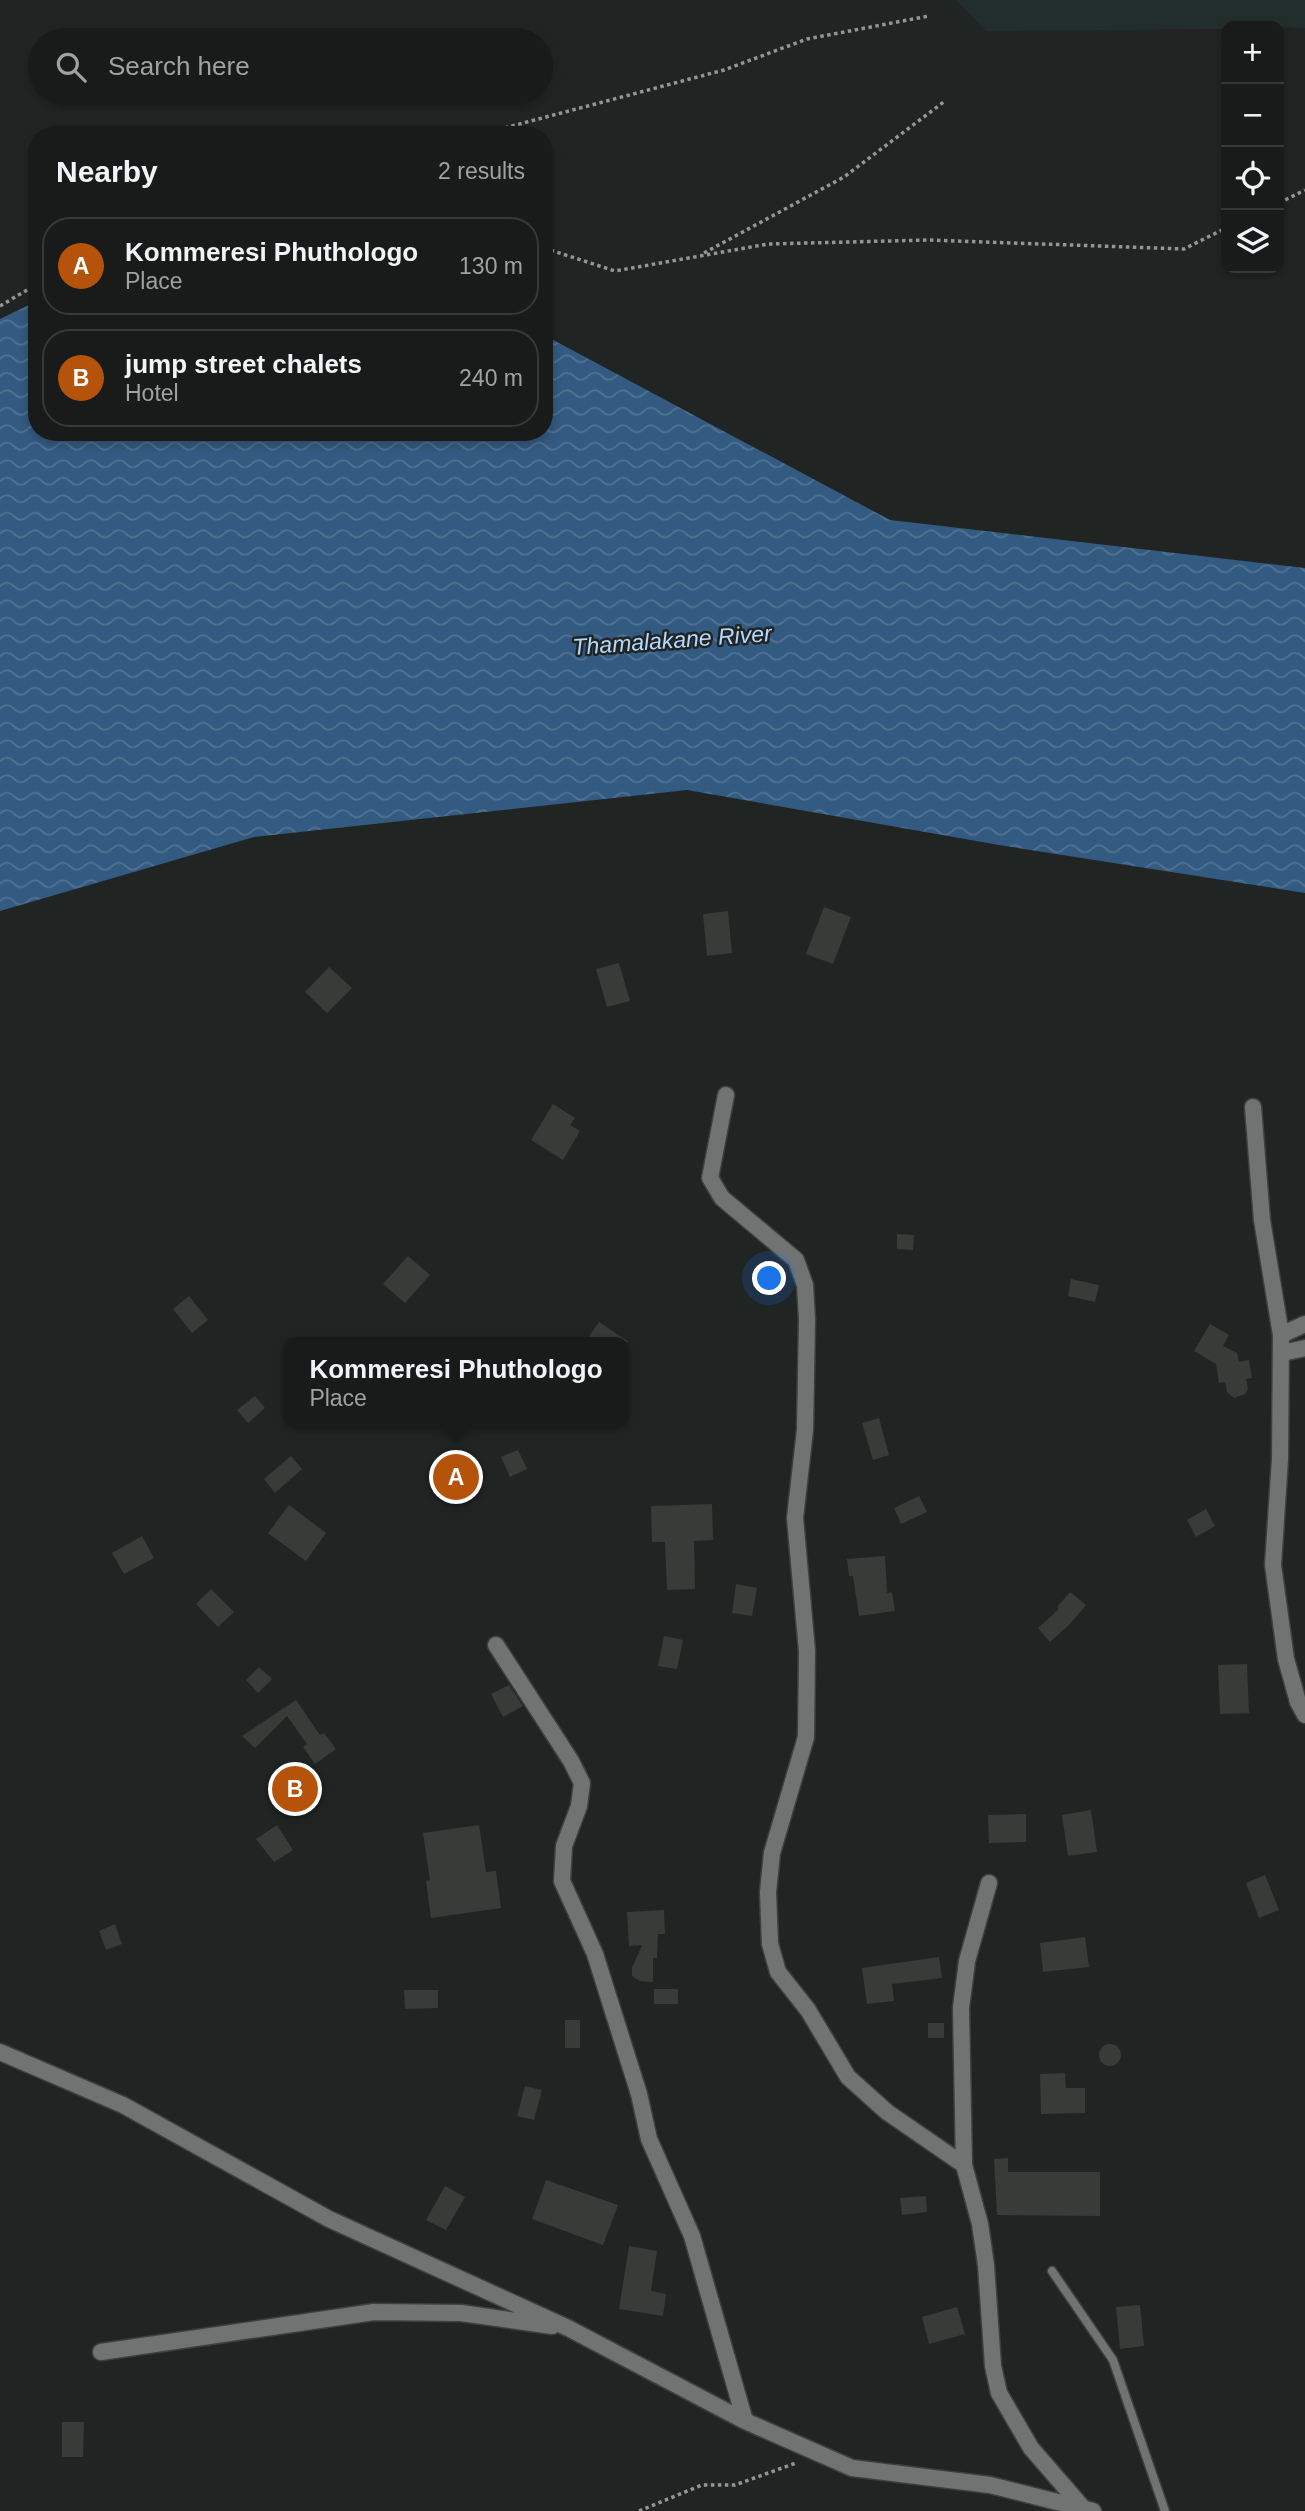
<!DOCTYPE html>
<meta charset="utf-8">
<style>
:root{--surface:#181b1a;--page:#252827;--text:#f1f3f6;--muted:#9fa1a2;--line:#363939;--accent:#b45309}
body{margin:0;font-family:Arial,sans-serif;background:var(--page);color:var(--text)}
.controls{position:absolute;right:21px;top:21px;display:grid;overflow:hidden;border-radius:14px;box-shadow:0 4px 10px #0003}
.controls button{width:63px;height:63px;display:grid;place-items:center;padding:0;border:0;border-bottom:2px solid var(--line);background:var(--surface);color:var(--text);font:35px sans-serif}
.you{position:absolute;left:770px;top:1279px;width:24px;height:24px;margin:-18px;border:5px solid #fff;border-radius:50%;background:#1a73e8;box-shadow:0 0 0 10px #1a73e833}
.badge{display:grid;place-items:center;width:46px;height:46px;border-radius:50%;background:var(--accent);color:#fff;font-size:23px;font-weight:700}
.pin{position:absolute;translate:-50% -50%;border:4px solid #fff;box-shadow:0 2px 7px #0006}
.popup{position:absolute;left:283px;top:1337px;width:346px;height:91px;box-sizing:border-box;display:grid;place-content:center;border-radius:14px;background:var(--surface);filter:drop-shadow(0 2px 5px #0005);font-size:23px;white-space:nowrap;color:var(--muted)}
.popup b{font-size:26px;color:var(--text)}
.popup::after{content:'';position:absolute;left:50%;top:100%;margin-left:-14px;border:14px solid transparent;border-top-color:var(--surface)}
.list{margin:0;padding:0;list-style:none}
h2{display:flex;justify-content:space-between;align-items:center;height:91px;margin:0;padding:0 28px;font-size:30px}
h2 small{font-size:23px;font-weight:400;color:var(--muted)}
.list li{display:grid;grid-template-columns:46px 1fr auto;gap:21px;align-items:center;box-sizing:border-box;height:98px;margin:0 14px 14px;padding:0 14px;border:2px solid var(--line);border-radius:28px}
.list b{display:block;font-size:26px;white-space:nowrap}
.list p{margin:0;font-size:23px;white-space:nowrap;color:var(--muted)}
.list em{font-size:23px;font-style:normal;color:var(--muted)}
.icon{flex:none;width:38px;height:38px;fill:none;stroke:currentColor;stroke-width:2;stroke-linecap:round;stroke-linejoin:round}
.map{position:relative;flex:none;width:1305px;height:2511px;overflow:hidden}
.search{position:absolute;background:var(--surface);box-shadow:0 4px 10px #0003;left:28px;top:28px;width:525px;height:77px;display:flex;align-items:center;gap:18px;box-sizing:border-box;padding:0 24px;border-radius:38px;color:var(--muted);font-size:26px}
.panel{position:absolute;background:var(--surface);box-shadow:0 4px 10px #0003;left:28px;top:126px;width:525px;height:315px;border-radius:28px}
.map>svg:first-child{display:block}
.built{fill:#222e2c}
.water{fill:url(#water-waves)}
.building{fill:#383c38}
.lines{fill:none;stroke-linecap:round;stroke-linejoin:round}
.lane-casing{stroke:#3c4140;stroke-width:11}
.street-casing{stroke:#3c4140;stroke-width:19}
.path{stroke:#929695;stroke-width:3.5;stroke-dasharray:3.5 3.5;stroke-linecap:butt}
.lane{stroke:#6f7473;stroke-width:8}
.street{stroke:#6f7473;stroke-width:16}
.labels{text-anchor:middle;stroke-width:5;stroke-linejoin:round;paint-order:stroke}
.water-label{font-size:23px;font-style:italic;fill:#b5d9fe;stroke:#202423}
</style>
<div class="map">
<svg width="1305" height="2511" viewBox="0 0 1305 2511">
<defs>
<pattern id="water-waves" width="16" height="10" patternUnits="userSpaceOnUse" patternTransform="scale(1.75)"><rect width="16" height="10" fill="#335a80"/><path d="M0 5q4-4 8 0t8 0" fill="none" stroke="#517293"/></pattern>
</defs>
<rect width="100%" height="100%" fill="#202423"/>
<!-- built -->
<path class="built" d="M956,0H1305V28L1226,26V29L986,31Z"/>
<!-- water -->
<path class="water" d="M37,301V432H544V335L890,520L1305,568V893L999,845L687,790L254,837L0,911V319Z"/>
<!-- building -->
<path class="building" d="M824,907L851,917L833,964L806,954Z
M728,911L732,953L707,956L703,914Z
M619,963L630,1001L607,1007L596,969Z
M329,967L352,988L327,1013L305,992Z
M553,1104L575,1118L570,1125L580,1131L563,1160L531,1140Z
M897,1234L914,1235L913,1250L897,1249Z
M408,1256L430,1275L405,1303L383,1284Z
M1071,1279L1099,1285L1095,1302L1068,1296Z
M189,1296L208,1320L192,1333L173,1309Z
M599,1322L629,1342H585Z
M1210,1324L1229,1335L1223,1346L1237,1353L1239,1362L1249,1360L1252,1378L1246,1379L1248,1389L1245,1394L1234,1398L1227,1392L1225,1382L1219,1383L1216,1364L1194,1351Z
M255,1396L265,1408L248,1423L237,1410Z
M879,1418L889,1455L873,1460L862,1423Z
M518,1450L527,1469L510,1477L501,1457Z
M291,1456L302,1469L275,1493L264,1479Z
M919,1496L927,1512L901,1524L894,1508Z
M712,1504L713,1540L694,1541L695,1589L667,1590L665,1542H652L651,1506Z
M289,1505L326,1533L306,1561L268,1533Z
M1206,1509L1215,1526L1196,1537L1187,1520Z
M142,1536L154,1558L124,1574L112,1553Z
M885,1556L887,1593L892,1592L895,1611L859,1616L853,1576H849L847,1559Z
M736,1584L757,1588L752,1616L732,1613Z
M211,1589L234,1612L218,1627L196,1604Z
M1070,1592L1086,1605L1070,1624L1050,1642L1038,1628L1059,1609L1057,1607Z
M664,1636L683,1640L677,1669L658,1666Z
M1247,1664L1249,1713L1220,1714L1218,1665Z
M259,1667L272,1679L258,1693L246,1680Z
M509,1685L523,1706L503,1717L491,1694Z
M296,1700L320,1735L324,1733L336,1749L315,1764L303,1747L307,1744L287,1716L255,1748L242,1736Z
M305,1775L310,1791L287,1799L282,1784Z
M1091,1810L1097,1852L1068,1856L1062,1815Z
M1026,1814V1842L989,1843L988,1815Z
M277,1825L293,1850L274,1862L256,1839Z
M479,1825L486,1872L496,1871L501,1908L431,1918L426,1881L430,1880L423,1833Z
M1265,1875L1279,1910L1259,1918L1246,1883Z
M664,1910L665,1934H658L657,1958H653V1982L640,1981L632,1976V1968L642,1945L629,1946L627,1912Z
M115,1924L122,1944L106,1950L99,1931Z
M1085,1937L1089,1967L1043,1972L1040,1943Z
M939,1957L942,1978L892,1984L894,2001L867,2004L862,1968Z
M654,1989H678V2004H654Z
M404,1990H438V2008L405,2009Z
M565,2020H580V2048H565Z
M928,2023H944V2038H928Z
M1099 2055a11 11 0 1 1 22 0a11 11 0 1 1-22 0Z
M1065,2073L1066,2088H1085V2113L1041,2114L1040,2074Z
M525,2086L542,2090L534,2120L517,2116Z
M1008,2158V2172H1100V2216L997,2215L994,2159Z
M546,2180L618,2205L603,2245L532,2219Z
M445,2186L465,2197L446,2230L426,2220Z
M926,2196L927,2212L902,2215L900,2198Z
M629,2246L657,2251L651,2291L666,2294L663,2316L619,2309Z
M1140,2305L1144,2346L1120,2349L1116,2307Z
M957,2307L965,2334L929,2344L922,2317Z
M62,2422H84L83,2457H62Z"/>
<g class="lines">
<!-- lane casing -->
<g class="lane-casing">
<path id="lane" d="M1052,2271L1113,2360L1165,2511"/>
</g>
<!-- street casing -->
<g class="street-casing">
<path id="street" d="M726,1095L710,1178L722,1198L796,1260L805,1285L807,1319L805,1430L795,1518L807,1651L806,1737L772,1853L768,1892L770,1944L778,1972L808,2010L848,2077L887,2112L964,2165
M1253,1107L1262,1220L1281,1335L1280,1459L1273,1565L1286,1659L1298,1702L1305,1715
M1281,1335L1305,1324
M1282,1353L1305,1348
M496,1645L571,1761L582,1783L579,1806L564,1846L562,1881L595,1954L639,2094L649,2139L692,2236L745,2421
M989,1883L967,1961L961,2008L964,2165L980,2224L986,2265L993,2366L999,2393L1031,2448L1083,2508
M0,2052L123,2105L329,2219L568,2328L745,2421L852,2468L990,2485L1093,2511
M101,2352L374,2312L461,2313L552,2326"/>
</g>
<!-- path -->
<path class="path" d="M485,135L493,131L724,70L807,39L929,16
M1279,203L1305,190
M544,248L615,271L768,244L928,240L1184,249L1226,228
M704,253L844,177L945,101
M0,306L37,284
M639,2511L702,2485H735L796,2463"/>
<!-- lane -->
<use href="#lane" class="lane"/>
<!-- street -->
<use href="#street" class="street"/>
</g>
<g class="labels">
<!-- water labels -->
<g class="water-label">
<text transform="translate(672 640) rotate(-4)" y="8">Thamalakane River</text>
</g>
</g>
</svg>
<div class="controls">
<button>+</button>
<button>−</button>
<button><svg class="icon" aria-label="locate" viewBox="0 0 24 24"><circle cx="12" cy="12" r="6"/><path d="M12 2v4M12 18v4M2 12h4M18 12h4"/></svg></button>
<button><svg class="icon" aria-label="layers" viewBox="0 0 24 24"><path d="M12 4l9 5-9 5-9-5zM3 14l9 5 9-5"/></svg></button>
</div>
<div class="you"></div>
<div class="pin badge" style="left:456px;top:1477px">A</div>
<div class="popup"><b>Kommeresi Phuthologo</b>Place</div>
<div class="pin badge" style="left:295px;top:1789px">B</div>
<div class="search"><svg class="icon" aria-label="search" viewBox="0 0 24 24"><circle cx="10" cy="10" r="6"/><path d="M15 15l6 6"/></svg>Search here</div>
<section class="panel">
<h2>Nearby<small>2 results</small></h2>
<ul class="list">
<li><span class="badge">A</span><div><b>Kommeresi Phuthologo</b><p>Place</p></div><em>130 m</em></li>
<li><span class="badge">B</span><div><b>jump street chalets</b><p>Hotel</p></div><em>240 m</em></li>
</ul>
</section>
</div>
